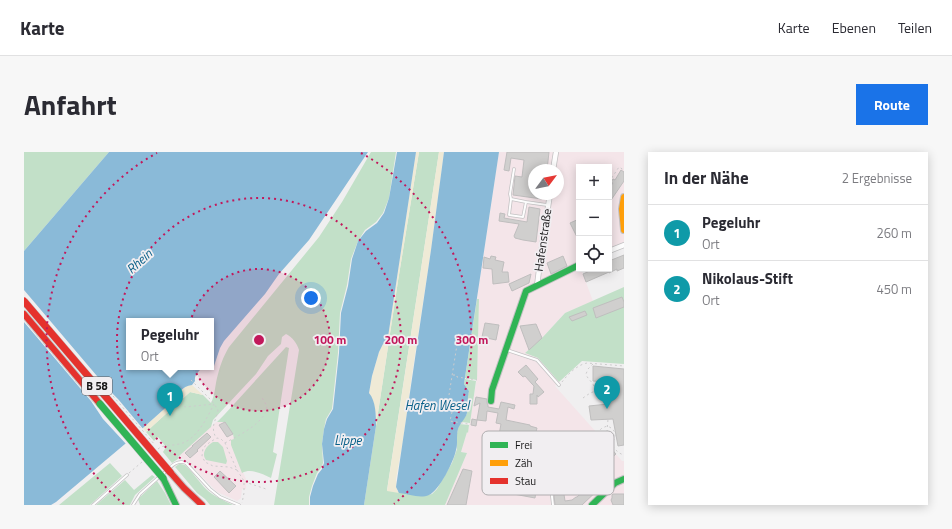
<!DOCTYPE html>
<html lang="de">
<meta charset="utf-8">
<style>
:root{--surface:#fff;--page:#f7f7f7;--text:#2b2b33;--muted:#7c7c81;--line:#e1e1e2;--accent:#1a73e8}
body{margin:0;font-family:"Titillium Web",sans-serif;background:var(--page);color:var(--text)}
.controls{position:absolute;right:12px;top:12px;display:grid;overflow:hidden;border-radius:0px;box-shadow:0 2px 10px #0003}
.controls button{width:36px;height:36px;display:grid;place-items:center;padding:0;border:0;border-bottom:1px solid var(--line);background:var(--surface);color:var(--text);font:20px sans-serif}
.compass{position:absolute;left:504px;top:12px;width:36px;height:36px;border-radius:50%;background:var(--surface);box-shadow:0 2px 10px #0003;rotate:58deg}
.you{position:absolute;left:287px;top:146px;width:14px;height:14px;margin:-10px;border:3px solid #fff;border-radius:50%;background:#1a73e8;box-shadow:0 0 0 6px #1a73e833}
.badge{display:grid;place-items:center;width:26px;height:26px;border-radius:50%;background:var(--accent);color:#fff;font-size:13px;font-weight:700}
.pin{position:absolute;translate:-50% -33px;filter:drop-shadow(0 1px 2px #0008)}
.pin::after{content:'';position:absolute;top:21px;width:14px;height:12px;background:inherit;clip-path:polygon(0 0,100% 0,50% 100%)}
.popup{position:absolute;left:102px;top:166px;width:88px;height:52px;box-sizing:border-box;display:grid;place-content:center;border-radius:0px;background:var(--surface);filter:drop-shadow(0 1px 3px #0005);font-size:13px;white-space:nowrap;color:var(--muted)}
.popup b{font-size:15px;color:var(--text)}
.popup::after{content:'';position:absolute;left:50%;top:100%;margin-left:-8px;border:8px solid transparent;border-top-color:var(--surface)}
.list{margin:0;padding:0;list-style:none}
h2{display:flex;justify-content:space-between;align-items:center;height:52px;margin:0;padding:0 16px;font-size:17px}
h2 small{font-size:13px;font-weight:400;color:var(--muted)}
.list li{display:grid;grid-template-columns:26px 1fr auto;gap:12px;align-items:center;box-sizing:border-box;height:56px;padding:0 16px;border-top:1px solid var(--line)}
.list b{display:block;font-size:15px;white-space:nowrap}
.list p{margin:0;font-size:13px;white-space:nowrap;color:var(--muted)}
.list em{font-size:13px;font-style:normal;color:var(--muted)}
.icon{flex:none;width:22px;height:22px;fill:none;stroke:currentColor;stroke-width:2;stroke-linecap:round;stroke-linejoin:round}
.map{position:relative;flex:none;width:600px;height:353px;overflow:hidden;border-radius:0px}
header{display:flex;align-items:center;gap:24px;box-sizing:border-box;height:56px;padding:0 20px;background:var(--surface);border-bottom:1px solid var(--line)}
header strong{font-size:19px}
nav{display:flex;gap:22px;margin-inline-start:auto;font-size:14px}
.intro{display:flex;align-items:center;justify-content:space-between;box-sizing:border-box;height:96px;padding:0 24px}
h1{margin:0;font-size:28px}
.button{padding:10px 18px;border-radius:0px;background:var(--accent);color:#fff;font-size:14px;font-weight:700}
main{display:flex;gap:24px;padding:0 24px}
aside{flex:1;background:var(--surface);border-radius:0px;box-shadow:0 2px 10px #0003}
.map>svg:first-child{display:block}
.commercial{fill:#f4e5e9;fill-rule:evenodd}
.green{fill:#c2e0c8}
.sand{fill:#efead6}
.water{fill:#8abad8}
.pier{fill:#f0eff0}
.building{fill:#d0cfce;stroke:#bfbebe}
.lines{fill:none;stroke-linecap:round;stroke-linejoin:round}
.lane-casing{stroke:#c3c2c3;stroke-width:3.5}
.street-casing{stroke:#c3c2c3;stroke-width:6}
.fast-casing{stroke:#c3c2c3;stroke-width:8}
.slow-casing{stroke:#c3c2c3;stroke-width:8}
.jam-casing{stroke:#c3c2c3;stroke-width:8}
.path{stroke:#cdcccd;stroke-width:1;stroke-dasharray:2 3;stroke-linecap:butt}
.lane{stroke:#fdfdfd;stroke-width:2}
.street{stroke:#fdfdfd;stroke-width:4.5}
.fast{stroke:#30b455;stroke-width:6}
.slow{stroke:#ff9f0a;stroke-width:6}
.jam{stroke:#e5322d;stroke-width:6}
.fast-bridge-casing{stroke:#c3c2c3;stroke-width:8;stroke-linecap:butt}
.jam-bridge-casing{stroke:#c3c2c3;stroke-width:8;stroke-linecap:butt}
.path-bridge{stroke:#cdcccd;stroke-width:1;stroke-dasharray:2 3;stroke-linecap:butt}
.fast-bridge{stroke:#30b455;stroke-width:7}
.jam-bridge{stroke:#e5322d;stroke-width:7}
.ring{fill:none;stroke:#c2185b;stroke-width:2;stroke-dasharray:2 4}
.labels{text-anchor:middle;stroke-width:3.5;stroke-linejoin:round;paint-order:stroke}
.shield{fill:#f1eef1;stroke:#585658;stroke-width:1}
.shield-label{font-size:11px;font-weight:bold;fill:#161516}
.street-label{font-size:12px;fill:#161516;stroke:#f1eef1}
.water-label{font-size:13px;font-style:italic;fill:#075f88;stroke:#f1eef1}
.key{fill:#f1eef1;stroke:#afadaf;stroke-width:1}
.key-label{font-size:11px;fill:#161516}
.centre{fill:#c2185b;stroke:#f1eef1;stroke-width:2}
.ring-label{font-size:12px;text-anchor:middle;font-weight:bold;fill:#c2185b;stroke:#f1eef1;stroke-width:3.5;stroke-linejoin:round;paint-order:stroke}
</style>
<header>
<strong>Karte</strong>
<nav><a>Karte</a><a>Ebenen</a><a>Teilen</a></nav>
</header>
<div class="intro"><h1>Anfahrt</h1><a class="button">Route</a></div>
<main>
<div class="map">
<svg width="600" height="353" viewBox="0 0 600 353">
<rect width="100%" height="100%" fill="#f0eff0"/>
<!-- commercial -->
<path class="commercial" d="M475,0H600V90L585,96V15H555V109L554,110L555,117H557L569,149L541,161L518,186L501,201L514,206L535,230L531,234L598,309H600V353H421L443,301L437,300L443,280H444L453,226L455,147H453ZM510,18H534V42H510Z
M192,270H201L209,282L210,287L207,293L222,327V337H218L217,346L213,349L209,347L193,340L189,336L163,309L160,307H154V305Z"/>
<!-- green -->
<path class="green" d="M0,0H85L0,99Z
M347,0H372L365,46L359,61L352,70L341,78L334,89L327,107L323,133L316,161L314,201L308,257L302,267L300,277L298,292L299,311L297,316L293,321L288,334L285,345V353H250L275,198C273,191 268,185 262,182L258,185L257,192L244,204L232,222L189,268L187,275L154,305V307L148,311L139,300L142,295L134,285L130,289L122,280L166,240L179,243L187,251C191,243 191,234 193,226C196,214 199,205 205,195L295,85L318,50Z
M395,0H415L363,338L404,343L408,342L413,337L428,311L433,297L432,286L435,272L445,273L444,281L443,280L437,300L443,301L421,353H340L374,129Z
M600,135V212L558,209L535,230L514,206L501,201L518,186L541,161Z
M453,147H455L453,228L441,226Z
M262,195L265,196L249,300L253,302L247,326C239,322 227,316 218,321L207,293V288L210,287L209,282L201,270H193L200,263Z
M441,227L452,229L446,271L437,270L443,262V246L445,239L440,232Z
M189,290H194L199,295L203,309L202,312L182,308C177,302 182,294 189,290Z
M86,311L98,324L66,353H35Z
M155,312C158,312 158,312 161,313C166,317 176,331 182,337C189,344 199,348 209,353H186L181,347L173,341L152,316L151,315Z
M128,323L131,325L111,343L106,353H72L101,328L110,338Z
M133,329L141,341L147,353H116L114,347Z"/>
<!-- sand -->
<path class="sand" d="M392,0H395L374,129L352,274V262L345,241L348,224L355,200L359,192L364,188V185Z
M415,0H420L407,98L388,223L379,289L372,327L373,338L375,341L363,339Z
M168,233L179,243L166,240L122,280L119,276L148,250L153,243L162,234Z"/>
<!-- water -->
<path class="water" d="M85,0H344L285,88L255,122L241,142L200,189L196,196L190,214H187V169H105V215H179C175,219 170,223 171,229L168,233C158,234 153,243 148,250L101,292L32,350L27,353H0V99Z
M373,0H392L364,185V188L359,192L355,200L348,224L345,241C352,249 352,264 352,274L340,353H286V345L289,334L294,322L298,317L300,311L298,292L300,277L303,267L309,257L315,201L317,161L324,134L328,107L334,89L342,79L353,71L360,61L365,46Z
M420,0H475L440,232L445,239C443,247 444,254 443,261C442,266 436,271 434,277C432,284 434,292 432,298C430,309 415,339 405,343C396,347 385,342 375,341L372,335L407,98Z"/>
<!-- pier -->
<path class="pier" d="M0,138L84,237L94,247L120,278L103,293L79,267L67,249L0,170Z"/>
<!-- building -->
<path class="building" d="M483,0H525L523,18H510V28L508,42H519L518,47L489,43L491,24L498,25L500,8L487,6L485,19L480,18Z
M597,18L600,20V29L585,51V36L589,31L587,30L589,27L591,28Z
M505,55L516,57L512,90L499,88L491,86L490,84L495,72L475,69L476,61L481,62L480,66L503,70Z
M555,67V89L546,71Z
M600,103V116L593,119V117L585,121V120L562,130L559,122L570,117H585V109Z
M467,104L472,105L471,108L480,110L478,120H484L485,130L469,132L468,117L459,116L460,105L466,107Z
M539,104L543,114L527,122L523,111Z
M507,122L505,131L488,139L485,132Z
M598,145L600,150V155L572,166L569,156Z
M561,159L563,163L548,169L545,165Z
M461,171L475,173L472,188L458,185Z
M512,172L518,186L505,198L496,174Z
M502,213L514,227L511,230L520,240L514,245L513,243V252H506V242H509L510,234L508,232L501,224L499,225L494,220Z
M569,214L600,217V293L594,294L589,267L567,268L565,254L584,252L594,244L595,231L569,229Z
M452,245L463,247V251L464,253V255L475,257L477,250L491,253L490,257L484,255L482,268L506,273V274L513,276L512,280H514L508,308L474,301L475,294L479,295L481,285L475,283L477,272L472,271L474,261L463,259L462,269L453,268L452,274L447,273L448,267L453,268L456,251L450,254Z
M201,270L209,282L203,285L195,273Z
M183,281L187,285L173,298L174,299L166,306L161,301L169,294H168Z
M574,282L592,302L580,313L561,292Z
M551,285L552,300H547L546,293L538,294L537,287Z
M527,293L537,295L536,303L525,301Z
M560,303L566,310L549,324L538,329L541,349L548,348L552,345H553L571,328L577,335L558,353H531L527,313L533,312L539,313L545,320L560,309L558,305Z
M473,311L515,318L511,346L468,338Z
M439,317L448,319L442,353H423Z
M196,319L212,334L205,341L190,325Z
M589,342H600V353H589L587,348L588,346V343Z"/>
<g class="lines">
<!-- lane casing -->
<g class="lane-casing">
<path id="lane" d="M487,47L486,42L490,17
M502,50L487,47L485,63L499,65L502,50L523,53
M483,198L513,208L535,233
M139,322C146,316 152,307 162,311L186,337L196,345L215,353
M69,353L103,323
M109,353L116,342L135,325
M529,353L524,311L530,309L543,311L550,310"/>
</g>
<!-- street casing -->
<g class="street-casing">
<path id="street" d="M529,18L532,0
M585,99L600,93
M513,134L518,94L526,42"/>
</g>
<!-- fast casing -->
<g class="fast-casing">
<path id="fast" d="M467,249L468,238L502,139L555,113
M139,326L152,353
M568,353L591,331L600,327"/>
</g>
<!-- slow casing -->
<g class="slow-casing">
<path id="slow" d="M600,45L598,57L600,78"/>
</g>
<!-- jam casing -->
<g class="jam-casing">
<path id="jam" d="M0,162L76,252
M146,320L160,336L178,353"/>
</g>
<!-- path -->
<path class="path" d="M585,30L595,15L600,18
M569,212L564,217L562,222C564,229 570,229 571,239
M429,223H433V225L453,228
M167,228L188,249L194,258C192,269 186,274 192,286
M538,230C544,222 553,213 563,211L600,214
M425,243L435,180
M559,246C572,236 579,237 594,241
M428,260L426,269L444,272
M583,280L584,267
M580.5 283a2.5 2.5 0 1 1 5 0a2.5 2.5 0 1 1-5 0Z
M580,283L574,280L578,276L583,274C592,277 594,285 587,291
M583,286C587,292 592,301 600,303
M201,291C215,283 231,276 240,263C242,260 242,257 243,254L237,244
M134,297C140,292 148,294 155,292C172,289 183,266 190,252L161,255L147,243
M213,318L205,315L189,314L181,310L178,304L179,296L186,290L193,286L197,287L201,291L213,318L220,329V341L218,351
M105,321L118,310
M221,329L224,331L242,337"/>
<!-- lane -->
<use href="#lane" class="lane"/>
<!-- street -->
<use href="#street" class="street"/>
<!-- fast -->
<use href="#fast" class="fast"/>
<!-- slow -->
<use href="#slow" class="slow"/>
<!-- jam -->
<use href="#jam" class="jam"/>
<!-- fast-bridge casing -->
<g class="fast-bridge-casing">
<path id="fast-bridge" d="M76,252L139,326"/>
</g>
<!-- jam-bridge casing -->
<g class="jam-bridge-casing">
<path id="jam-bridge" d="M0,149L146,320"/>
</g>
<!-- path-bridge -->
<path class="path-bridge" d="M0,168L71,252
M89,244L131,293"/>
<!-- fast-bridge -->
<use href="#fast-bridge" class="fast-bridge"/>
<!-- jam-bridge -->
<use href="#jam-bridge" class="jam-bridge"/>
</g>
<!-- distance rings -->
<circle cx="235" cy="188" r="71" fill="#c2185b" fill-opacity=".12"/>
<g class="ring">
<circle cx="235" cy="188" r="71"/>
<circle cx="235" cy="188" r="142"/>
<path d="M100 352A213 213 0 0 1 133 1M337 1A213 213 0 0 1 370 352"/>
</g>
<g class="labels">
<!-- shield labels -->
<rect class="shield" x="58" y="225" width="30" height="18" rx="3"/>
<g class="shield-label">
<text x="73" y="238">B 58</text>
</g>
<!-- street labels -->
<g class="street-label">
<text transform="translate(519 88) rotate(-82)" y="4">Hafenstraße</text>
</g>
<!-- water labels -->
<g class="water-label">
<text transform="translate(115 109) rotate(-42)" y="5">Rhein</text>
<text x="413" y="258">Hafen Wesel</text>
<text x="324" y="293">Lippe</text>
</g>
</g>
<!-- legend -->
<rect x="458" y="279" width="132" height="64" rx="6" class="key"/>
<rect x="466" y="290" width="18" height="6" fill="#30b455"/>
<rect x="466" y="308" width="18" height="6" fill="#ff9f0a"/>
<rect x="466" y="326" width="18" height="6" fill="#e5322d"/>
<g class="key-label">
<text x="491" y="297">Frei</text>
<text x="491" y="315">Zäh</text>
<text x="491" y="333">Stau</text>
</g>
<circle cx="235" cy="188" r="6" class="centre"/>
<g class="ring-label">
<text x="306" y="192">100 m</text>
<text x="377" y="192">200 m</text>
<text x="448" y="192">300 m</text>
</g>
</svg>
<div class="controls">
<button>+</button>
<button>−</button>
<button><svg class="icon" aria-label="locate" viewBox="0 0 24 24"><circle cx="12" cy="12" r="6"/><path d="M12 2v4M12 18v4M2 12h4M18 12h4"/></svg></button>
</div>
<svg class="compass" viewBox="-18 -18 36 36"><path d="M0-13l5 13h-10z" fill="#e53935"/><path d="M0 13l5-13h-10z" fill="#7c7c81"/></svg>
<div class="you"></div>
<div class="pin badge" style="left:146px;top:264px;background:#0f9aa8">1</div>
<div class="popup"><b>Pegeluhr</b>Ort</div>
<div class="pin badge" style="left:583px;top:257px;background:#0f9aa8">2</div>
</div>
<aside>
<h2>In der Nähe<small>2 Ergebnisse</small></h2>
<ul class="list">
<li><span class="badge" style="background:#0f9aa8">1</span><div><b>Pegeluhr</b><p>Ort</p></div><em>260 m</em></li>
<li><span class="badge" style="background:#0f9aa8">2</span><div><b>Nikolaus-Stift</b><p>Ort</p></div><em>450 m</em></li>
</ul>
</aside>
</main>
